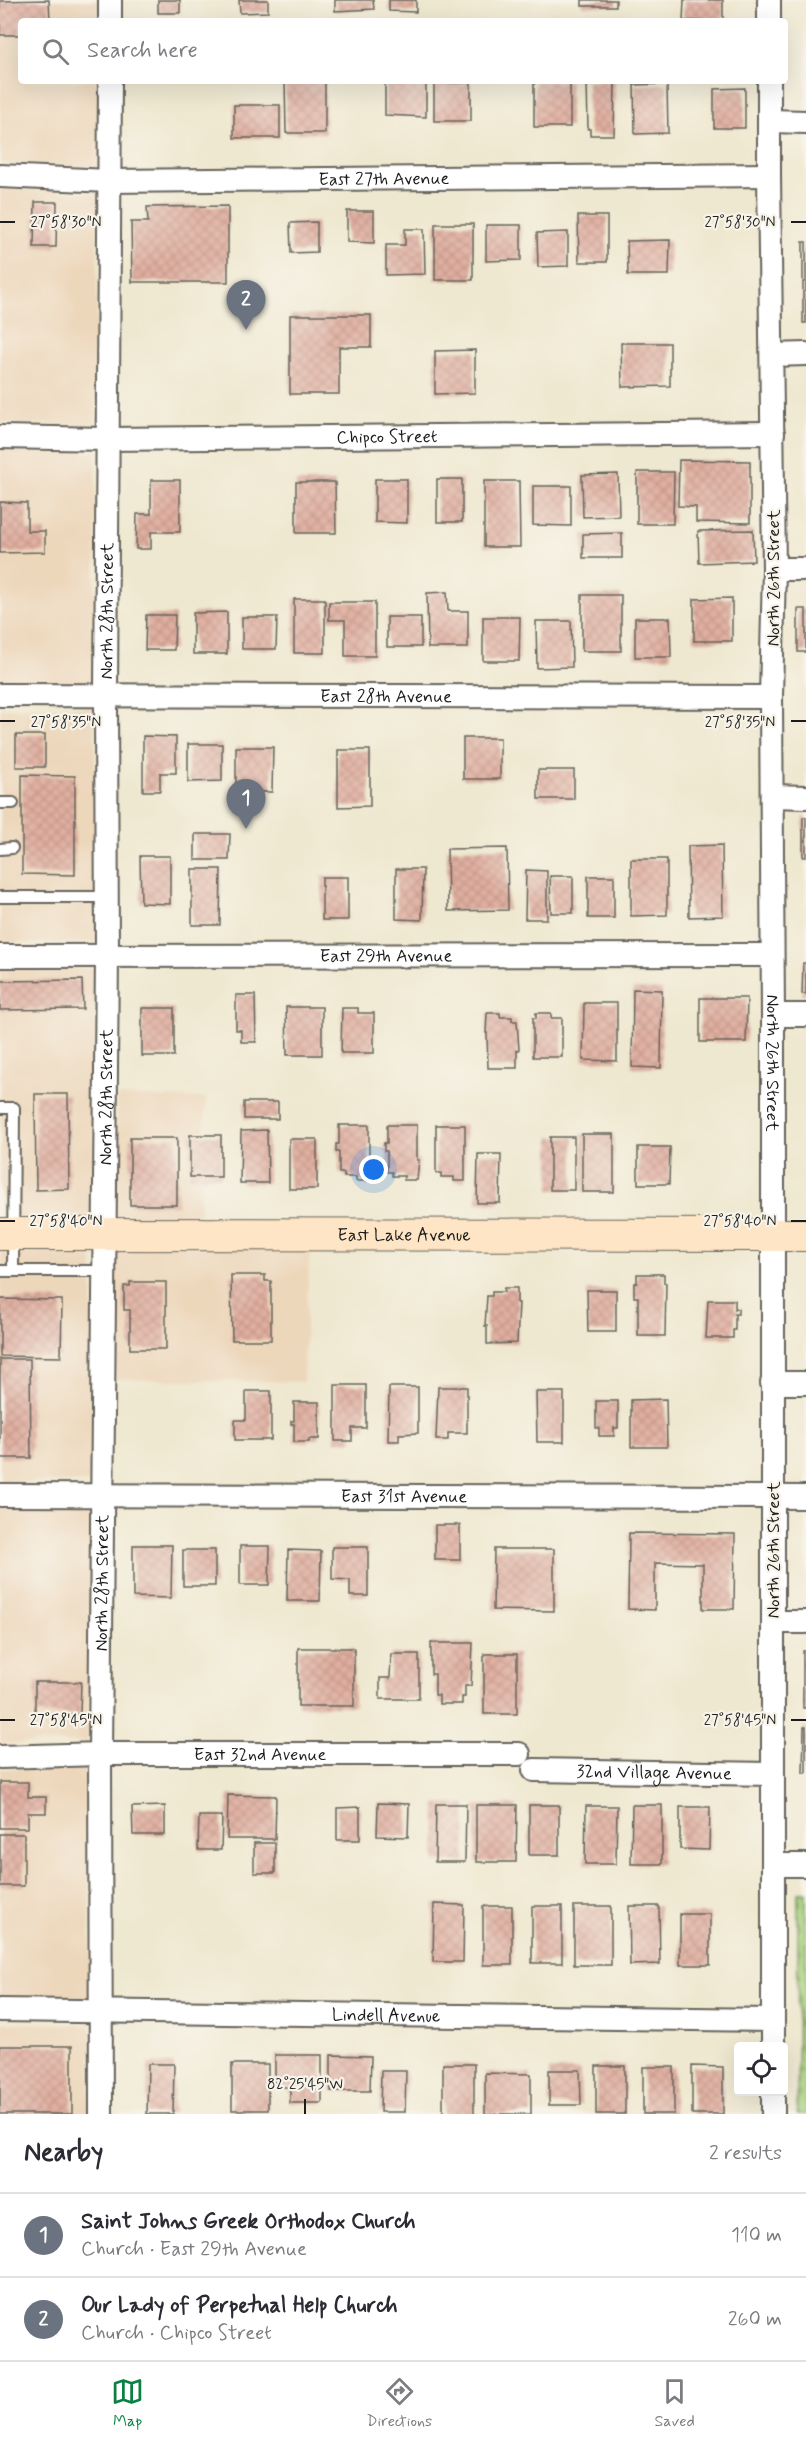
<!DOCTYPE html>
<meta charset="utf-8">
<style>
:root{--surface:#fff;--page:#f2f2f3;--text:#2b2b33;--muted:#7c7c81;--line:#e1e1e2;--accent:#0b8043}
body{margin:0;font-family:Mynerve,sans-serif;background:var(--page);color:var(--text)}
.controls{position:absolute;right:18px;bottom:18px;display:grid;overflow:hidden;border-radius:6px;box-shadow:0 6px 24px #0002}
.controls button{width:54px;height:54px;display:grid;place-items:center;padding:0;border:0;border-bottom:2px solid var(--line);background:var(--surface);color:var(--text);font:30px sans-serif}
.you{position:absolute;left:374px;top:1170px;width:21px;height:21px;margin:-15px;border:4px solid #fff;border-radius:50%;background:#1a73e8;box-shadow:0 0 0 9px #1a73e833}
.badge{display:grid;place-items:center;width:39px;height:39px;border-radius:50%;background:var(--accent);color:#fff;font-size:20px;font-weight:700}
.pin{position:absolute;translate:-50% -50px;filter:drop-shadow(0 2px 3px #0008)}
.pin::after{content:'';position:absolute;top:32px;width:21px;height:18px;background:inherit;clip-path:polygon(0 0,100% 0,50% 100%)}
.list{margin:0;padding:0;list-style:none}
h2{display:flex;justify-content:space-between;align-items:center;height:78px;margin:0;padding:0 24px;font-size:26px}
h2 small{font-size:20px;font-weight:400;color:var(--muted)}
.list li{display:grid;grid-template-columns:39px 1fr auto;gap:18px;align-items:center;box-sizing:border-box;height:84px;padding:0 24px;border-top:2px solid var(--line)}
.list b{display:block;font-size:22px;white-space:nowrap}
.list p{margin:0;font-size:20px;white-space:nowrap;color:var(--muted)}
.list em{font-size:20px;font-style:normal;color:var(--muted)}
.icon{flex:none;width:33px;height:33px;fill:none;stroke:currentColor;stroke-width:2;stroke-linecap:round;stroke-linejoin:round}
.map{position:relative;flex:none;width:806px;height:2114px;overflow:hidden}
.search{position:absolute;background:var(--surface);box-shadow:0 6px 24px #0002;left:18px;right:18px;top:18px;height:66px;display:flex;align-items:center;gap:15px;box-sizing:border-box;padding:0 21px;border-radius:6px;color:var(--muted);font-size:22px}
.sheet{height:246px;background:var(--surface)}
nav{display:flex;justify-content:space-around;align-items:center;box-sizing:border-box;height:84px;border-top:2px solid var(--line);background:var(--surface);font-size:16px;color:var(--muted)}
nav a{display:grid;justify-items:center;gap:3px}
nav .on{color:var(--accent)}
.map>svg:first-child{display:block}
.built{fill:#edd7bb}
.cemetery{fill:url(#cemetery-stones);stroke:#62774e;stroke-width:1.5}
.building{fill:url(#building-cross-hatch)}
.lines{fill:none;stroke-linecap:round;stroke-linejoin:round}
.lane-casing{stroke:#66635b;stroke-width:14}
.street-casing{stroke:#66635b;stroke-width:26}
.secondary-casing{stroke:#66635b;stroke-width:34}
.lane{stroke:#fff;stroke-width:10}
.street{stroke:#fff;stroke-width:22}
.secondary{stroke:#fde5c5;stroke-width:32}
.ticks{fill:none;stroke:#1c1c1c;stroke-width:2}
.labels{text-anchor:middle;stroke-width:4.5;stroke-linejoin:round;paint-order:stroke}
.street-label{font-size:18px;fill:#1c1c1c;stroke:#f7f3e8}
.ticks-label{font-size:15px;text-anchor:middle;fill:#1c1c1c;stroke:#f7f3e8;stroke-width:4.5;stroke-linejoin:round;paint-order:stroke}
</style>
<div class="map">
<svg width="806" height="2114" viewBox="0 0 806 2114">
<defs>
<pattern id="cemetery-stones" width="16" height="16" patternUnits="userSpaceOnUse" patternTransform="scale(1.5)"><rect width="16" height="16" fill="#a7d27f"/><path d="M2 7V4a2 2 0 0 1 4 0v3zM10 15v-3a2 2 0 0 1 4 0v3z" fill="#8fb46d"/></pattern>
<pattern id="building-cross-hatch" width="8" height="8" patternUnits="userSpaceOnUse" patternTransform="scale(1.5)"><rect width="8" height="8" fill="#e0afa0"/><path d="M0 0l8 8M0 8l8-8" fill="none" stroke="#c09689"/></pattern>
</defs>
<rect width="100%" height="100%" fill="#f7f3e8"/>
<filter id="ink" filterUnits="userSpaceOnUse"><feTurbulence type="fractalNoise" baseFrequency=".0167" numOctaves="2"/><feDisplacementMap in="SourceGraphic" scale="12" xChannelSelector="R" yChannelSelector="G"/><feConvolveMatrix kernelMatrix="1 2 1 2 8 2 1 2 1" color-interpolation-filters="sRGB"/></filter>
<filter id="wash" filterUnits="userSpaceOnUse"><feTurbulence type="fractalNoise" baseFrequency=".008" numOctaves="4" result="noise"/><feDisplacementMap in="SourceGraphic" scale="24" xChannelSelector="R" yChannelSelector="G"/><feGaussianBlur stdDeviation="1.35" result="paint"/><feColorMatrix in="noise" values="0 0 0 0 0 0 0 0 0 0 0 0 0 0 0 0 0 1.4 0 .05"/><feComposite in="paint" operator="in"/></filter>
<g filter="url(#wash)">
<rect width="100%" height="100%" fill="#efe8d0"/>
<!-- built -->
<path class="built" d="M0,0H99V21H21V81H99L98,168L0,163Z
M0,188L98,193L96,426L0,424Z
M0,449L96,452L95,682L0,683Z
M95,707L96,942L0,943V708Z
M0,968H96L93,1221H0Z
M117,1096L206,1098L199,1222L115,1221Z
M0,1246H93L91,1482H0Z
M115,1246L310,1247L303,1382L115,1379Z
M0,1507H91L88,1742L0,1744Z
M88,1767L91,2000L0,1998V1769Z
M0,2023L91,2025L90,2114H0Z"/>
<!-- cemetery -->
<path class="cemetery" d="M798,1892H806V2114H797Z"/>
<g id="blocks">
<!-- building -->
<path class="building" d="M49,0L50,21H21V35H0V1Z
M158,0H180V13H158Z
M239,0H268V12L240,13Z
M335,0H373L374,9L335,11Z
M389,0H416V12L389,11Z
M582,0H616V6H582Z
M684,0H723V21H683Z
M285,81H325V133H286Z
M385,81H426V117L385,115Z
M534,81H570V127H534Z
M587,81H615L614,135H590V129H588Z
M434,83H471V121H434Z
M667,84L668,133L635,134L634,85Z
M745,88V128H714V89Z
M234,105H280V138H234Z
M35,202H57L56,247H34Z
M228,206V282H132L131,222H148L147,207Z
M347,211H374V243L347,242Z
M578,216H607V262H579Z
M317,222V252L291,253L290,223Z
M435,224H473V280H435Z
M486,225H521V260L486,261Z
M405,229H424L425,274L386,275V245H405Z
M568,232V266L538,267L537,233Z
M670,240L669,275H628L627,241Z
M803,242H806V323H803Z
M290,315H371V347H339V394H290Z
M621,343H670V386L622,387Z
M475,350V393L435,394V351Z
M679,460L750,461V523L696,522V507L678,506Z
M637,472H674L673,524H637Z
M618,474L619,516L583,517L582,475Z
M375,479H407V523L375,522Z
M437,479H462V522H437Z
M151,480H180V532H151V549H136L137,514H151Z
M484,481H519L520,547H484Z
M296,482H335L336,533H296Z
M533,486H571V526L533,525Z
M0,502L27,503V531H45V552L0,553Z
M753,530L754,561L699,563L698,531Z
M622,533V558H583V534Z
M447,592L448,611H468V648H428L427,593Z
M582,595H621V651H582Z
M732,598V641H694V599Z
M294,599H325V653H294Z
M329,602H375V656H345V620H329Z
M798,609H806V652H798Z
M227,612V654H193V613Z
M146,615H175L174,650H145Z
M242,617H277L276,649H242Z
M387,617H421V647H387Z
M483,617H520L519,661H483Z
M635,618H670L671,657H635Z
M536,621H571L572,667L537,668Z
M16,735H45V767H16Z
M143,736L176,737V773H160V791H143Z
M463,738H500V779H463Z
M188,744H222V781L188,782Z
M236,747H273L272,792H236Z
M338,750H370V806L338,807Z
M538,770H574V799H538Z
M22,775L75,776V875L22,874Z
M803,817H806V857H803Z
M195,834H230L229,860H195Z
M722,845L723,916L689,917L688,846Z
M507,848L508,910L448,911L447,849Z
M140,856H170V904L141,903Z
M631,859H667V915L631,916Z
M192,869H221L220,925H192Z
M396,869H423L422,920L396,919Z
M526,870L547,871V919H525Z
M550,876H573V913H551Z
M588,876H614V918H588Z
M322,877H348V920H322Z
M803,963H806V994H802Z
M82,980L83,1009L0,1010V981Z
M633,989L662,990L661,1068L632,1067Z
M236,995H255L256,1042H241V1030H236Z
M700,998H747L746,1042H700Z
M584,1003H617V1061L583,1060Z
M286,1007H322V1055H287Z
M142,1008H174V1056H142Z
M342,1008H358V1013H374V1053H341Z
M487,1013H500V1017H512V1021H517L519,1050H517V1068H488L487,1033H486Z
M536,1013H551V1018H562V1057H533V1018H536Z
M35,1094H68L69,1189L36,1190Z
M244,1102H278V1119H244Z
M339,1125H369V1161H371L369,1181H356V1177H344V1173H339V1152H336V1144H339Z
M387,1125H417V1160H419L417,1180H404V1176H392V1172H387V1151H384V1143H387Z
M436,1125H465V1181H454V1177H441V1173H436Z
M267,1130L268,1183H240L241,1131Z
M582,1134H614V1192H582Z
M190,1135H221V1177H190Z
M550,1137H574V1190H550Z
M130,1138H177V1205H130Z
M289,1139H317V1189H289Z
M638,1147H670L669,1184H638Z
M478,1154H501L500,1203H477Z
M637,1274H664V1283H666L665,1336H638V1297H634V1283H637Z
M231,1275H265V1281H271V1340H232Z
M130,1282H166V1349H130V1310H124V1286H130Z
M504,1288H517V1303H519L517,1343L487,1344V1326H485L487,1296H492V1292H504Z
M587,1290H616V1332H588Z
M0,1299L62,1300L61,1357L0,1356Z
M708,1300H735V1309H738V1314H735V1330H733V1338H706Z
M0,1359H30L31,1458H0Z
M335,1385H366V1428H352V1441H335Z
M389,1387H418V1433L399,1434V1441H388Z
M438,1387H467V1433H448V1440H436Z
M246,1391H271V1440H235V1420H246Z
M536,1392H564V1442H537Z
M666,1399L667,1447H631V1400Z
M596,1401H618V1428H614V1436H599V1428H596Z
M294,1402H319V1439H309V1442H294V1424H291V1421H294Z
M435,1525H460V1560H435Z
M629,1533L735,1534L734,1609H703V1564L655,1563V1610L628,1609Z
M133,1545H172L171,1598L133,1597Z
M240,1546H270L269,1585H240Z
M332,1547H368V1596H350V1580L332,1579Z
M494,1549H554V1611L493,1610Z
M183,1550H215V1586H183Z
M288,1550L321,1551L320,1601H287Z
M431,1643H473L471,1686H465V1697H462V1704H439V1695H435V1674H431Z
M298,1648H354V1706H298Z
M803,1651H806V1708H803Z
M391,1654H419V1699H380V1678H390Z
M484,1654H517V1714H484Z
M35,1682H81L80,1714H35Z
M804,1727H806V1773H803Z
M0,1782H28V1797H46V1813H28V1828H0Z
M228,1795L276,1796L275,1839H227Z
M378,1803L409,1804L408,1837L377,1836Z
M436,1804H466L465,1862H435Z
M476,1805H517L516,1862H476Z
M529,1805H559V1855H529Z
M632,1805H662V1864H631Z
M165,1806V1835H133L132,1807Z
M586,1806H617L616,1864H585Z
M360,1807V1840H337V1808Z
M680,1807H710L709,1850L680,1849Z
M199,1816H222L221,1850H198Z
M0,1834H24V1886H0Z
M254,1843H275V1873H254Z
M434,1904L464,1905L463,1962H433Z
M483,1906H512V1965H483Z
M532,1906H562V1963H532Z
M574,1906H611V1965H574Z
M629,1906H659L660,1964L630,1965Z
M680,1914H710V1965H680Z
M0,2046H72V2114H0Z
M275,2055H322V2103H290V2087H275Z
M331,2055L371,2056L370,2091H331Z
M148,2064H174L173,2114H147Z
M232,2064H268V2110H232Z
M443,2064H474V2114H443Z
M596,2066H625V2114H596Z
M692,2066L723,2067V2114H692Z
M643,2067H674V2114H643Z
M549,2070H580L581,2105H549Z
M381,2071H406L405,2112H380Z
M485,2073L531,2074V2114H485Z"/>
</g>
</g>
<g filter="url(#ink)">
<use href="#blocks" fill-opacity="0" stroke="#66635b" stroke-width="1.5"/>
<g class="lines">
<!-- lane casing -->
<g class="lane-casing">
<path id="lane" d="M0,803H13
M0,849L12,848
M0,897H107
M0,1108H14L13,1271H104
M0,1271H13"/>
</g>
<!-- street casing -->
<g class="street-casing">
<g id="street">
<path d="M769,0V21"/>
<path d="M110,21V0"/>
<path id="s1" d="M769,81V175L774,569L771,697L773,1015V2046"/>
<path d="M770,121L806,122"/>
<path id="s2" d="M0,176L109,181L769,175"/>
<path d="M772,355L806,354"/>
<path id="s3" d="M0,437L107,439L773,433"/>
<path d="M774,569H806"/>
<path id="s4" d="M0,695L771,697"/>
<path d="M772,796L806,797"/>
<path id="s5" d="M0,956L771,955"/>
<path d="M773,1015H806"/>
<path d="M772,1383H806"/>
<path id="s6" d="M0,1495L806,1497"/>
<path d="M773,1622H806"/>
<path id="s7" d="M0,1757L100,1754H519"/>
<path id="s8" d="M534,1770L773,1774"/>
<path d="M773,1865H806"/>
<path id="s9" d="M0,2010L772,2020"/>
<path d="M773,2092V2114"/>
<path id="s10" d="M101,2114L100,1754L107,955L106,695L110,81"/>
</g>
</g>
<!-- secondary casing -->
<g class="secondary-casing">
<g id="secondary">
<path id="s11" d="M0,1234L806,1235"/>
</g>
</g>
<!-- lane -->
<use href="#lane" class="lane"/>
<!-- street -->
<use href="#street" class="street"/>
<!-- secondary -->
<use href="#secondary" class="secondary"/>
</g>
</g>
<!-- ticks -->
<path class="ticks" d="M0,222H15M791,222H806M0,721H15M791,721H806M0,1221H15M791,1221H806M0,1720H15M791,1720H806M305,2099V2114"/>
<g class="labels">
<!-- street labels -->
<g class="street-label">
<text dy="6" stroke="none"><textPath href="#s2" startOffset="384">East 27th Avenue</textPath></text>
<text dy="6" stroke="none"><textPath href="#s3" startOffset="387">Chipco Street</textPath></text>
<text transform="translate(773 578) rotate(-90)" y="6">North 26th Street</text>
<text dy="6" stroke="none"><textPath href="#s10" startOffset="1503">North 28th Street</textPath></text>
<text dy="6" stroke="none"><textPath href="#s4" startOffset="386">East 28th Avenue</textPath></text>
<text dy="6" stroke="none"><textPath href="#s5" startOffset="386">East 29th Avenue</textPath></text>
<text dy="6" stroke="none"><textPath href="#s1" startOffset="982">North 26th Street</textPath></text>
<text dy="6" stroke="none"><textPath href="#s10" startOffset="1017">North 28th Street</textPath></text>
<text dy="6" stroke="none"><textPath href="#s11" startOffset="404">East Lake Avenue</textPath></text>
<text dy="6" stroke="none"><textPath href="#s6" startOffset="404">East 31st Avenue</textPath></text>
<text transform="translate(773 1550) rotate(-90)" y="6">North 26th Street</text>
<text dy="6" stroke="none"><textPath href="#s10" startOffset="531">North 28th Street</textPath></text>
<text dy="6" stroke="none"><textPath href="#s7" startOffset="260">East 32nd Avenue</textPath></text>
<text dy="6" stroke="none"><textPath href="#s8" startOffset="120">32nd Village Avenue</textPath></text>
<text dy="6" stroke="none"><textPath href="#s9" startOffset="386">Lindell Avenue</textPath></text>
</g>
</g>
<g class="ticks-label">
<text x="740" y="227">27°58'30"N</text>
<text x="66" y="227">27°58'30"N</text>
<text x="740" y="727">27°58'35"N</text>
<text x="66" y="727">27°58'35"N</text>
<text x="740" y="1226">27°58'40"N</text>
<text x="66" y="1226">27°58'40"N</text>
<text x="740" y="1725">27°58'45"N</text>
<text x="66" y="1725">27°58'45"N</text>
<text x="305" y="2089">82°25'45"W</text>
</g>
</svg>
<div class="controls">
<button><svg class="icon" aria-label="locate" viewBox="0 0 24 24"><circle cx="12" cy="12" r="6"/><path d="M12 2v4M12 18v4M2 12h4M18 12h4"/></svg></button>
</div>
<div class="you"></div>
<div class="pin badge" style="left:246px;top:829px;background:#6b7280">1</div>
<div class="pin badge" style="left:246px;top:330px;background:#6b7280">2</div>
<div class="search"><svg class="icon" aria-label="search" viewBox="0 0 24 24"><circle cx="10" cy="10" r="6"/><path d="M15 15l6 6"/></svg>Search here</div>
</div>
<section class="sheet">
<h2>Nearby<small>2 results</small></h2>
<ul class="list">
<li><span class="badge" style="background:#6b7280">1</span><div><b>Saint Johns Greek Orthodox Church</b><p>Church · East 29th Avenue</p></div><em>110 m</em></li>
<li><span class="badge" style="background:#6b7280">2</span><div><b>Our Lady of Perpetual Help Church</b><p>Church · Chipco Street</p></div><em>260 m</em></li>
</ul>
</section>
<nav>
<a class="on"><svg class="icon" aria-label="map" viewBox="0 0 24 24"><path d="M3 6l6-2 6 2 6-2v14l-6 2-6-2-6 2zM9 4v14M15 6v14"/></svg>Map</a>
<a><svg class="icon" aria-label="directions" viewBox="0 0 24 24"><path d="M12 3l9 9-9 9-9-9zM9 14v-3h6M13 9l2 2-2 2"/></svg>Directions</a>
<a><svg class="icon" aria-label="saved" viewBox="0 0 24 24"><path d="M7 4h10v16l-5-4-5 4z"/></svg>Saved</a>
</nav>
